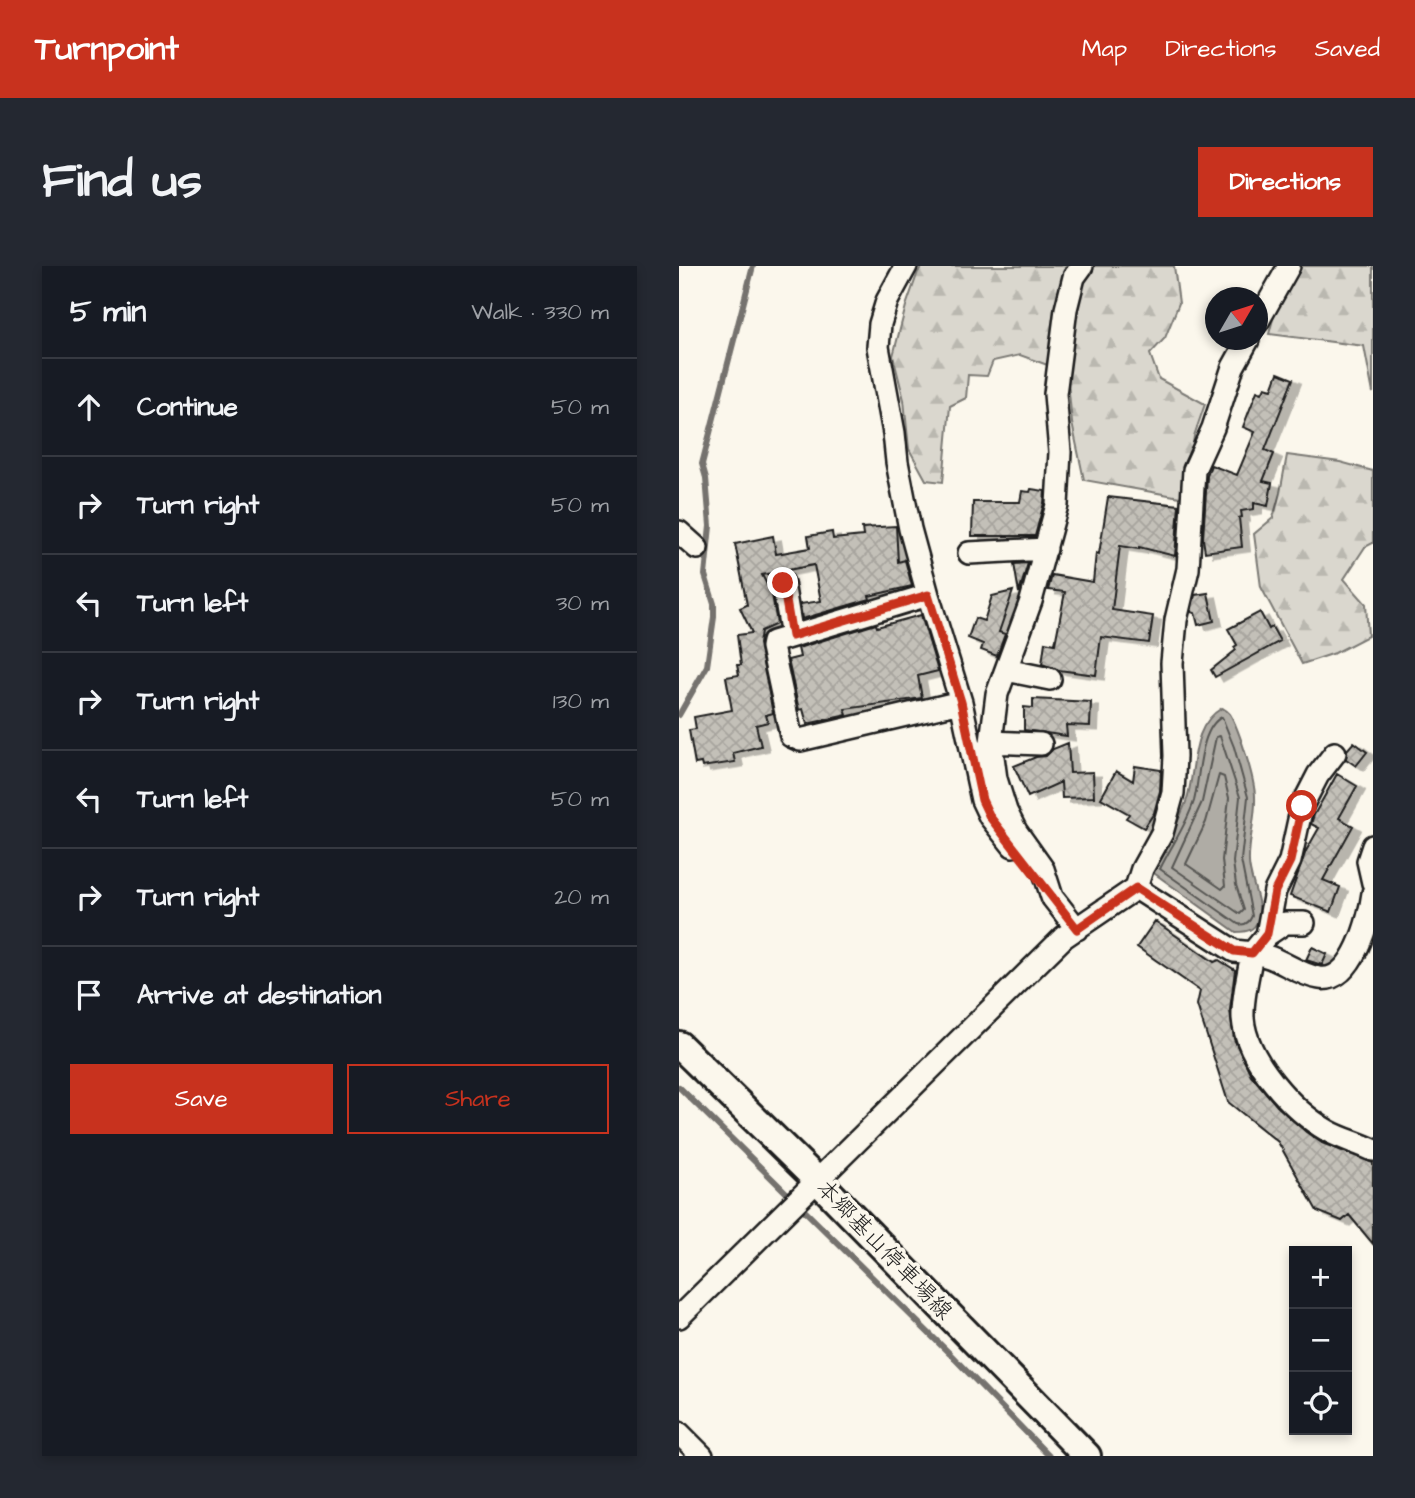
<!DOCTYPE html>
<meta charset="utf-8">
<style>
:root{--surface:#171b24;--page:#242831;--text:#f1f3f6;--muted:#9ea1a6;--line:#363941;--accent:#c8321e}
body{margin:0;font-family:"Architects Daughter","Klee One",sans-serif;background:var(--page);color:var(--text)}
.controls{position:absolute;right:21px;bottom:21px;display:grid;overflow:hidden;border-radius:0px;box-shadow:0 4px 10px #0003}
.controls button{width:63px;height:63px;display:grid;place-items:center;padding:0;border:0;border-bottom:2px solid var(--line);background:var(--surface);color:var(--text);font:35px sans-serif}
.compass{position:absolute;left:526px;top:21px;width:63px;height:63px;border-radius:50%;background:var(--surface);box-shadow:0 4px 10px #0003;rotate:51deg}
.stop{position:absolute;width:21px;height:21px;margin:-16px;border:5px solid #c8321e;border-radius:50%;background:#fff}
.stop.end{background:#c8321e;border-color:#fff;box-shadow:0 2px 7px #0008}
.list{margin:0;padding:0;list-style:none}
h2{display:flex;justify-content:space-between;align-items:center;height:91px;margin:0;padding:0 28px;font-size:30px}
h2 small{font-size:23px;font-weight:400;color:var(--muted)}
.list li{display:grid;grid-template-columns:46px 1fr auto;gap:21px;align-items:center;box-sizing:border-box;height:98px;padding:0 28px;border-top:2px solid var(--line)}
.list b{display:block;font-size:26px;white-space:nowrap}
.list em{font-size:23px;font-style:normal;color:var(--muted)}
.actions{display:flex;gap:14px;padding:21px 28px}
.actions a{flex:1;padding:16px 0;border:2px solid var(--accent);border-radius:0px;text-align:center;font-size:24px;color:var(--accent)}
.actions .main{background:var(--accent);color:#fff}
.icon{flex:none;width:38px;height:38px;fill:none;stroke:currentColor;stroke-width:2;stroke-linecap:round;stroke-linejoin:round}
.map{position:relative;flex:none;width:694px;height:1190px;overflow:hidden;border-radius:0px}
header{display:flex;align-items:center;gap:42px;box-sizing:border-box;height:98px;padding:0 35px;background:var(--accent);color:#fff}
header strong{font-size:33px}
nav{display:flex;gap:38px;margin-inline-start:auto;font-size:24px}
.intro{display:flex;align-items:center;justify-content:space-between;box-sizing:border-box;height:168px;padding:0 42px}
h1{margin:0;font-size:49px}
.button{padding:18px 32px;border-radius:0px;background:var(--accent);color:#fff;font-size:24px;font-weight:700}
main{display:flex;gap:42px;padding:0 42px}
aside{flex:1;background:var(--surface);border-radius:0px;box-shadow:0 4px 10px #0003}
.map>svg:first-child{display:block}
.forest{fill:url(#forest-firs);stroke:#7b7a75;stroke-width:2}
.water{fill:#afaca5;stroke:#74726e;stroke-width:2}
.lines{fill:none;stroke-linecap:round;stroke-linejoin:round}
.shore{stroke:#575653;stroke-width:2}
.stream{stroke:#74726e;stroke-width:6}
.building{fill:url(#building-cross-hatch);stroke:#1c1c1c;stroke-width:2;filter:url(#shadow)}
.minor-casing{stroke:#1c1c1c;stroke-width:26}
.major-casing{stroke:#1c1c1c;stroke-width:32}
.minor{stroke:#fbf7ec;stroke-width:21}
.major{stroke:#fbf7ec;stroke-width:26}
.route{stroke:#c8321e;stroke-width:9}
.labels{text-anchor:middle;stroke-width:7;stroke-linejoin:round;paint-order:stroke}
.street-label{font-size:23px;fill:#1c1c1c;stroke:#fbf7ec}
</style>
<header>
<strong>Turnpoint</strong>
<nav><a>Map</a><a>Directions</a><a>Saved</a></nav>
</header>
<div class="intro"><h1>Find us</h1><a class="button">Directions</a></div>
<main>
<aside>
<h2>5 min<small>Walk · 330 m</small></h2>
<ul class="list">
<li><svg class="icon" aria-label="ahead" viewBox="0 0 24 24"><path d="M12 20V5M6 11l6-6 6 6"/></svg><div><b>Continue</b></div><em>50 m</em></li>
<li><svg class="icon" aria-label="right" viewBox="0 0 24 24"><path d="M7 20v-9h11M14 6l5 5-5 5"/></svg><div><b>Turn right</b></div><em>50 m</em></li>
<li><svg class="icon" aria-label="left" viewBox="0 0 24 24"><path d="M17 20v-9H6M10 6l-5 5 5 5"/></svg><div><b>Turn left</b></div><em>30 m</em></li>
<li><svg class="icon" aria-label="right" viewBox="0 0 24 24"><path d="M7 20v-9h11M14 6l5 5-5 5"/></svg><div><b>Turn right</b></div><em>130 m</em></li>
<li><svg class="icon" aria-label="left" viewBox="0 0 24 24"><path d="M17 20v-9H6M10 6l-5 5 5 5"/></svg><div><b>Turn left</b></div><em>50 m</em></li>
<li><svg class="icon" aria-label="right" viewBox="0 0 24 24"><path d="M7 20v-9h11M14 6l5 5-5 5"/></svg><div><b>Turn right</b></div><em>20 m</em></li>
<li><svg class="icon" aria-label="arrive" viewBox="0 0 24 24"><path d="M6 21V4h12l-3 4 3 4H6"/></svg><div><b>Arrive at destination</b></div></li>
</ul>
<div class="actions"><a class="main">Save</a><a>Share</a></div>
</aside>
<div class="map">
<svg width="694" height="1190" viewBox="0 0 694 1190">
<defs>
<pattern id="forest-firs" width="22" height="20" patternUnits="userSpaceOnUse" patternTransform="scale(1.75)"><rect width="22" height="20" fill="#dad7ce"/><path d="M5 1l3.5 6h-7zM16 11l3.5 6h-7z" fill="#bab8b0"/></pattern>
<pattern id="building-cross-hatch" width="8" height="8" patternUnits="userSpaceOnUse" patternTransform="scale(1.75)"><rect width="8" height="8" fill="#c3c0b8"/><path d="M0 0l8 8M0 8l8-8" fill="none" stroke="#a7a49e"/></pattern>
<filter id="shadow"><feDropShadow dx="8" dy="4.5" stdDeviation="0" flood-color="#0004"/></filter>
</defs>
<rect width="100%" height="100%" fill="#fbf7ec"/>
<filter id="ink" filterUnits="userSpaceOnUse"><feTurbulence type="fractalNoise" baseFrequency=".0143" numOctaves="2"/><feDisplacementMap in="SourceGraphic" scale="14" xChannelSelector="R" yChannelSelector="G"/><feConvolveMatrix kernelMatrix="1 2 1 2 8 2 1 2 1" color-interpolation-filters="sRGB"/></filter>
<g filter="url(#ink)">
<!-- forest -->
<path class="forest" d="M244,0H495L500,37L486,72L471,88L480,113L526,138L515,170L507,232L405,214L393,157L388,106L341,89L314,95L308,110L289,109L287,132L271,140L264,216L247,214L230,183L225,134L214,90L227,40L239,6Z
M616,0H694V127L685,80L590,68L599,34Z
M608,189L661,196L694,205V277L686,281L665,313L687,338L689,370L656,387L623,398L582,321L575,268L594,252L601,227Z"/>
<!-- water -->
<path class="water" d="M543,442C547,444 548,444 551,448C560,463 576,514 576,531C577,553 569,575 570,596C570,613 585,640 579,654C575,665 567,666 557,666L472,605C485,583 498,560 507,536C518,505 510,461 543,442Z"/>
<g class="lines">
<!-- shore -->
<path class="shore" d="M543,451L555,481L569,531L562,594L573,650C570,657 566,660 559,658L481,603C492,580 507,560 515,535C521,513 520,462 543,451Z
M541,470L561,531L554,596L557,619L565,644L561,648L493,601L523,536L537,471Z
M540,509L545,511L550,532L543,594L546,620L543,623L507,598L527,556Z"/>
<!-- stream -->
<path class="stream" d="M0,449L28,400L35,351V338L26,309L31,260L27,212L23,198L74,0
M0,821L271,1088L370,1190"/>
</g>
<!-- building -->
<path class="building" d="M599,107L614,113L586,184L595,188L584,215L593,217L589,240L575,237V243L562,245L563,251L560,252L563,281L526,286L524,273L528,210L532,199L558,209L576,166L564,161L578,125L583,127L586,121L593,123Z
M352,223L366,225L365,237L356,270H293L294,236H341L343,225L351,226Z
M429,231L500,239L496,290L460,281V283L441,280L433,344L474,350L470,377L422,371L417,409L380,404L363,398L366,376L376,378L386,326L369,324L373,309L414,316L417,287L420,288Z
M217,260L219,296L226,294L233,320L190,330L191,333L123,353L121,338L142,335L135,299L83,309L93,328L98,358L82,365L80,378L94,447L87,449L89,456L77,459L82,480L54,487L56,496L23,501L22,497L16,498L10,464L17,463L15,451L53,444L47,411L60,409L58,399H62L58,369L73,367L61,342L68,339L56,278L94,270L97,288L131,282L129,270L153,266L154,273L184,270L183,262Z
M349,297L340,327L335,298Z
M334,325L320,366L326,368L318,390L302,384L304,378L289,372L296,352L305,355L313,330Z
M529,327L535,355L519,359L516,347L512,346L516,329Z
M581,346L590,363L593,361L601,375L536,411L532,404L557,384L555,381L558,379L549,363Z
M242,349L259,405L239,410L243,432L166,443L168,449L128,458L124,443L120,444L109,394L121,391L119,382L197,358L198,361Z
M354,433L412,436L411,460L387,459L388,470L345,464V441L354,442Z
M675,476L688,486L677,500L667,493L668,484Z
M389,477L391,507L414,506L415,531L383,532L382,516L349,531L335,500L357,491L367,490L374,483Z
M456,500L482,504L481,525L475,547L465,562L447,552L450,548L422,532L437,505L454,515Z
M658,508L678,520L660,552L674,560L644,614L661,621L652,646L611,630L627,585L640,562L632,558L635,549Z
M476,655L535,696L540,694L556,704L551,744L555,773L572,809L598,840L627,866L643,877L694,897V978L670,949L663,955L638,945L599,876L549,836L518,739L521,725L458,681Z
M633,681L648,688L643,699L627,694Z"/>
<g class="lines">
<!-- minor casing -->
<g class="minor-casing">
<path id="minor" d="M227,0L208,35L201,58L199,81L215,167L218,196L231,263L249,329L282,436L303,534L311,551L334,580
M578,57L610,0
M0,266L18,282
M290,287L367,283
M104,317L113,370
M249,329L94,376L93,381L112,470L121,474L282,436
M327,404L371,413
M312,476L362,478
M694,580L689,595L694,617
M457,622L555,685L573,687C570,707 563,731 564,752C567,794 614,845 649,865C663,873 680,877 694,884
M398,663L373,631L364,603L337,565L327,545L317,513L312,476L318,428L352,335L378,239L381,186L376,128L387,43L395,11L403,0
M588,669L606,657H625
M573,687L588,669L596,625L611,595L623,540L639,509L656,487
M573,687C598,689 616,708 640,712C674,718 691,651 694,627
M0,1051L385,671L457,622L463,603L483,567L494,527L496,490L493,397L497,354L509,303L515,204L534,162L554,101L569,74
M0,1167L23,1190"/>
</g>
<!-- major casing -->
<g class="major-casing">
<path id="major" d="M0,779L139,915L408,1190"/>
</g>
<!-- minor -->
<use href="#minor" class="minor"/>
<!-- major -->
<use href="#major" class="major"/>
</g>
</g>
<g class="lines" filter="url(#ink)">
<!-- route -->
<path class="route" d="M104,317L113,370L249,329L282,436L303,534L311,551L398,663L457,622L555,685L573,687L588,668L596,625L611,595L623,540"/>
</g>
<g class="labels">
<!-- street labels -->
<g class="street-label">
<text transform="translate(206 983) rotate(46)" y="8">本郷基山停車場線</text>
</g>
</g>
</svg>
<div class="controls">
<button>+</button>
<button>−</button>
<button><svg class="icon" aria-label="locate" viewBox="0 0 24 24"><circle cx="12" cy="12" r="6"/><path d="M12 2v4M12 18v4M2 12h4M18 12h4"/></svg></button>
</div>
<svg class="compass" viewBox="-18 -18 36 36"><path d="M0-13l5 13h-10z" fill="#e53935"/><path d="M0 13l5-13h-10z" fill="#9ea1a6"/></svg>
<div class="stop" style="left:623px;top:540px"></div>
<div class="stop end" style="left:104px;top:317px"></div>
</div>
</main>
